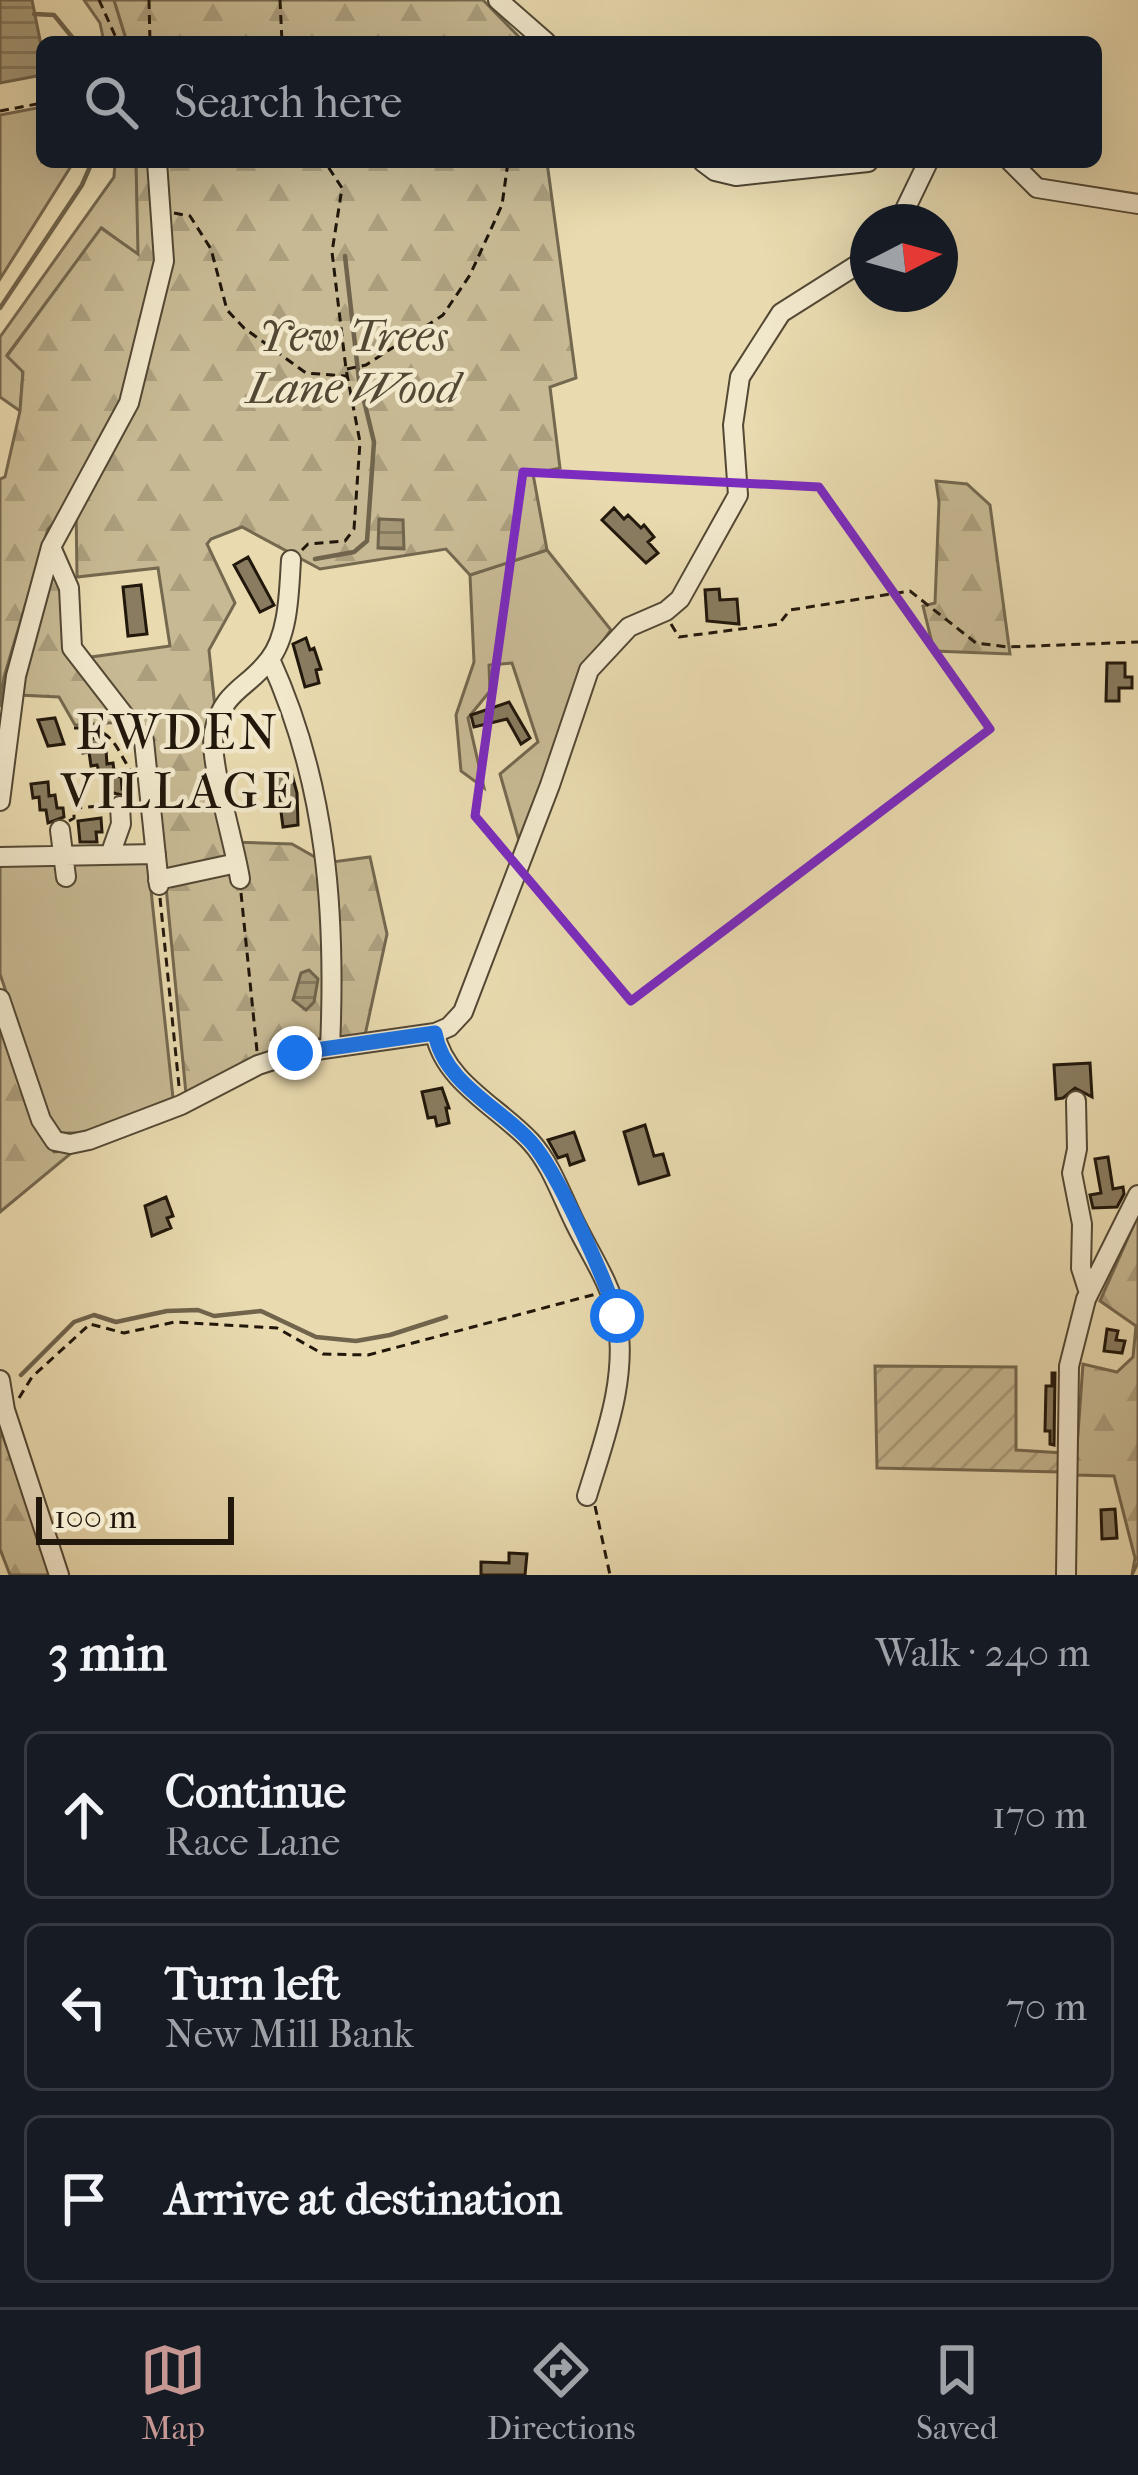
<!DOCTYPE html>
<meta charset="utf-8">
<style>
:root{--surface:#171b24;--page:#242831;--text:#f1f3f6;--muted:#9ea1a6;--line:#363941;--accent:#c59692}
body{margin:0;font-family:"IM FELL French Canon",serif;background:var(--page);color:var(--text)}
.compass{position:absolute;left:850px;top:204px;width:108px;height:108px;border-radius:50%;background:var(--surface);box-shadow:0 12px 48px #0002;rotate:84deg}
.scale{position:absolute;left:36px;bottom:30px;width:198px;box-sizing:border-box;padding-left:12px;border:6px solid #21170b;border-top:0;font-size:33px;line-height:42px;white-space:nowrap;color:#21170b;-webkit-text-stroke:9px #f1e7cb;paint-order:stroke}
.stop{position:absolute;width:36px;height:36px;margin:-27px;border:9px solid #1a73e8;border-radius:50%;background:#fff}
.stop.end{background:#1a73e8;border-color:#fff;box-shadow:0 3px 12px #0008}
.list{margin:0;padding:0;list-style:none}
h2{display:flex;justify-content:space-between;align-items:center;height:156px;margin:0;padding:0 48px;font-size:51px}
h2 small{font-size:39px;font-weight:400;color:var(--muted)}
.list li{display:grid;grid-template-columns:78px 1fr auto;gap:36px;align-items:center;box-sizing:border-box;height:168px;margin:0 24px 24px;padding:0 24px;border:3px solid var(--line);border-radius:18px}
.list b{display:block;font-size:45px;white-space:nowrap}
.list p{margin:0;font-size:39px;white-space:nowrap;color:var(--muted)}
.list em{font-size:39px;font-style:normal;color:var(--muted)}
.icon{flex:none;width:66px;height:66px;fill:none;stroke:currentColor;stroke-width:2;stroke-linecap:round;stroke-linejoin:round}
.map{position:relative;flex:none;width:1138px;height:1575px;overflow:hidden}
.search{position:absolute;background:var(--surface);box-shadow:0 12px 48px #0002;left:36px;right:36px;top:36px;height:132px;display:flex;align-items:center;gap:30px;box-sizing:border-box;padding:0 42px;border-radius:18px;color:var(--muted);font-size:45px}
.sheet{height:732px;background:var(--surface)}
nav{display:flex;justify-content:space-around;align-items:center;box-sizing:border-box;height:168px;border-top:3px solid var(--line);background:var(--surface);font-size:33px;color:var(--muted)}
nav a{display:grid;justify-items:center;gap:6px}
nav .on{color:var(--accent)}
.map>svg:first-child{display:block}
.grass{fill:#c7b993;stroke:#74684f;stroke-width:3}
.forest{fill:url(#forest-firs);stroke:#74684f;stroke-width:3}
.garden{fill:url(#garden-furrows);stroke:#74684f;stroke-width:3}
.water{fill:url(#water-rules);stroke:#70644c;stroke-width:3}
.lines{fill:none;stroke-linecap:round;stroke-linejoin:round}
.stream{stroke:#70644c;stroke-width:4.5}
.building{fill:#897c60;stroke:#21170b;stroke-width:3}
.minor-casing{stroke:#534834;stroke-width:22}
.path{stroke:#21170b;stroke-width:3;stroke-dasharray:9 6;stroke-linecap:butt}
.minor{stroke:#f1e7cb;stroke-width:18}
.route{stroke:#1a73e8;stroke-width:15}
.marked{fill:none;stroke:#7b2cbf;stroke-width:9;stroke-linejoin:round}
.labels{text-anchor:middle;stroke-width:9;stroke-linejoin:round;paint-order:stroke}
.park-label{font-size:45px;font-style:italic;fill:#534834;stroke:#f1e7cb}
.quarter-label{font-size:51px;letter-spacing:3px;fill:#21170b;stroke:#f1e7cb}
</style>
<div class="map">
<svg width="1138" height="1575" viewBox="0 0 1138 1575">
<defs>
<pattern id="forest-firs" width="22" height="20" patternUnits="userSpaceOnUse" patternTransform="scale(3)"><rect width="22" height="20" fill="#c7b993"/><path d="M5 1l3.5 6h-7zM16 11l3.5 6h-7z" fill="#ab9e7d"/></pattern>
<pattern id="garden-furrows" width="10" height="10" patternUnits="userSpaceOnUse" patternTransform="scale(3)"><rect width="10" height="10" fill="#c7b993"/><path d="M-1 1l2-2M0 10L10 0M9 11l2-2" fill="none" stroke="#ab9e7d"/></pattern>
<pattern id="water-rules" width="6" height="5" patternUnits="userSpaceOnUse" patternTransform="scale(3)"><rect width="6" height="5" fill="#a59877"/><path d="M0 2.5h6" fill="none" stroke="#867b60"/></pattern>
</defs>
<rect width="100%" height="100%" fill="#e9daaf"/>
<filter id="stains"><feTurbulence type="fractalNoise" baseFrequency=".00167" numOctaves="4"/><feColorMatrix values="0 0 0 0 .2 0 0 0 0 .09 0 0 0 0 .02 0 0 0 .5 -.17"/></filter>
<radialGradient id="worn" r=".72"><stop offset=".6" stop-color="#630" stop-opacity="0"/><stop offset="1" stop-color="#630" stop-opacity=".3"/></radialGradient>
<!-- grass -->
<path class="grass" d="M84,0H114L127,42H104L100,23Z
M42,107V162L73,163L0,279V115Z
M115,162H136L139,256L102,228L7,355L23,371L20,411L0,397V337L114,177Z
M547,550L611,630L585,666L520,844L500,774L538,742L512,663L489,665L490,691L468,718L484,788L461,771L456,715L474,662L470,575Z
M148,862L173,1098L86,1133H59L49,1118L0,974V863Z"/>
<!-- forest -->
<path class="forest" d="M114,0H483L524,42H127Z
M136,162H547L576,378L550,387L560,468L533,474L547,550L470,575L446,549L320,569L242,527L211,539L207,544L235,603L209,650L229,842L292,844L320,860L326,969L322,1038L250,1061L186,1094L154,762L84,658L170,646L158,568L77,577L76,503L48,529L4,677L0,707V479L5,477L20,411L23,372L7,356L101,228L138,254Z
M936,481L967,484L990,505L1010,654L934,651L923,606L935,603L939,502Z
M51,560L66,590L70,649L125,722L75,725L59,697L19,695Z
M370,857L387,934L365,1035L335,1039L332,862Z
M0,1026L33,1124L54,1152L75,1150L0,1212Z
M1138,1215V1563L1132,1575L1135,1558L1114,1476L1075,1475L1083,1364L1117,1372L1133,1357L1136,1326L1100,1301Z
M0,1428L53,1575H10L0,1549Z"/>
<!-- garden -->
<path class="garden" d="M875,1366L1016,1367V1450L1062,1453L1060,1472L877,1468Z"/>
<!-- water -->
<path class="water" d="M0,0H32L42,50V75L0,83Z
M379,519L403,520L404,549L378,548Z
M309,970L318,979L314,1002L306,1010L293,1000L301,973Z"/>
<g class="lines">
<!-- stream -->
<path class="stream" d="M34,14L54,15L76,42
M0,308L82,185L92,162
M315,559L354,552L367,541L374,442L359,380L345,256
M21,1375L74,1322L94,1315L116,1322L167,1311L198,1310L214,1316L261,1311L316,1337L356,1341L390,1335L446,1317"/>
</g>
<!-- building -->
<path class="building" d="M614,508L624,519L628,515L641,528L644,525L654,537L648,542L658,553L646,563L602,520Z
M248,557L274,605L260,612L234,565Z
M141,585L147,634L128,636L123,587Z
M719,589L720,600L737,599L739,624L707,621L705,590Z
M306,638L310,650L314,648L321,669L316,670L319,683L305,687L293,644Z
M1107,663H1125V677H1132V688H1119V701H1106Z
M509,702L530,738L521,744L507,719L474,727L471,715Z
M55,718L64,744L48,746L38,720Z
M98,738L100,751L106,750L107,764L113,763L115,777L121,776L122,789H128L129,797L106,791L97,765L91,766L89,752L83,753L82,740Z
M291,771L297,793L298,825L283,827L276,773Z
M48,782L49,796L55,795L57,808H63L64,817L48,823L46,810H40L39,797L33,798L31,784Z
M101,818L102,832H96L97,842H80L78,821Z
M1090,1063L1092,1097L1075,1088L1063,1098L1056,1099L1054,1065Z
M442,1088L449,1108H446L449,1123L437,1126L435,1117L428,1118L422,1092Z
M645,1125L654,1156L663,1154L669,1175L639,1184L624,1132Z
M574,1132L584,1160L570,1165L567,1155L558,1158L548,1140Z
M1108,1157L1113,1189L1123,1187L1124,1194L1117,1207L1093,1208L1090,1195L1101,1193L1095,1159Z
M166,1197L173,1216L167,1218L171,1228L152,1236L145,1206Z
M1107,1329L1118,1331L1116,1340L1125,1341L1122,1353L1104,1351Z
M1052,1373H1055L1054,1445L1050,1444V1431H1045L1046,1386H1052Z
M1115,1509L1117,1538L1102,1539L1101,1510Z
M509,1553L527,1554L525,1575H481V1562L509,1563Z"/>
<g class="lines">
<!-- minor casing -->
<g class="minor-casing">
<path id="minor" d="M498,0L546,42
M703,162L715,171L736,176L868,162
M1011,162L1037,188L1138,204
M899,222L928,162
M51,547L129,403L164,261L157,162
M270,659C327,784 336,912 330,1048
M0,801L16,676L51,547L69,588L72,648L144,741L159,885
M60,830L66,877
M110,855L121,824L120,806
M0,857L156,854
M240,879C235,845 208,759 214,732C223,690 247,689 269,660C289,635 289,590 291,560
M158,880L237,863
M0,999L41,1120L55,1141L70,1144L89,1140L181,1105L258,1065L295,1053L435,1033L449,1027L463,1012L550,785L589,670L629,627L666,611L680,599L738,495L733,425L740,377L781,313L868,258
M435,1033C444,1082 500,1108 531,1142C551,1164 562,1197 575,1223C589,1252 611,1284 617,1316C628,1379 605,1437 587,1496
M1076,1101L1077,1149L1072,1173L1082,1224L1081,1268L1089,1293
M0,1380L5,1410L59,1575
M1066,1575L1069,1366L1086,1299L1138,1195"/>
</g>
<!-- path -->
<path class="path" d="M99,0L118,42
M149,0L150,42
M280,0L282,42
M0,111L42,103
M174,213L190,216L211,249L227,310L244,328L306,373L346,376
M347,369L366,365L443,315L470,275L502,205L508,162
M302,550L308,544L345,541L354,529L360,442L346,369L332,252L342,188L325,162
M671,624L679,637L779,624L790,610L910,591L976,643L1008,647L1138,642
M74,728C113,727 113,743 132,773
M69,821L74,818V808L102,806
M241,893L257,1051
M160,898L179,1086
M19,1398L32,1377L90,1324L124,1333L175,1322L277,1328L323,1354L368,1355L596,1294
M595,1506L610,1575"/>
<!-- minor -->
<use href="#minor" class="minor"/>
</g>
<g class="lines">
<!-- route -->
<path class="route" d="M295,1053L435,1033C443,1082 500,1108 531,1142C558,1172 604,1277 617,1316"/>
</g>
<!-- marked area -->
<path class="marked" d="M523,472L819,487L990,729L631,1001L475,816Z"/>
<g class="labels">
<!-- park labels -->
<g class="park-label">
<text x="353" y="351">Yew Trees<tspan x="353" dy="52">Lane Wood</tspan></text>
</g>
<!-- quarter labels -->
<g class="quarter-label">
<text x="178" y="749">EWDEN<tspan x="178" dy="59">VILLAGE</tspan></text>
</g>
</g>
<rect width="100%" height="100%" filter="url(#stains)"/>
<rect width="100%" height="100%" fill="url(#worn)"/>
</svg>
<svg class="compass" viewBox="-18 -18 36 36"><path d="M0-13l5 13h-10z" fill="#e53935"/><path d="M0 13l5-13h-10z" fill="#9ea1a6"/></svg>
<div class="scale">100 m</div>
<div class="stop" style="left:617px;top:1316px"></div>
<div class="stop end" style="left:295px;top:1053px"></div>
<div class="search"><svg class="icon" aria-label="search" viewBox="0 0 24 24"><circle cx="10" cy="10" r="6"/><path d="M15 15l6 6"/></svg>Search here</div>
</div>
<section class="sheet">
<h2>3 min<small>Walk · 240 m</small></h2>
<ul class="list">
<li><svg class="icon" aria-label="ahead" viewBox="0 0 24 24"><path d="M12 20V5M6 11l6-6 6 6"/></svg><div><b>Continue</b><p>Race Lane</p></div><em>170 m</em></li>
<li><svg class="icon" aria-label="left" viewBox="0 0 24 24"><path d="M17 20v-9H6M10 6l-5 5 5 5"/></svg><div><b>Turn left</b><p>New Mill Bank</p></div><em>70 m</em></li>
<li><svg class="icon" aria-label="arrive" viewBox="0 0 24 24"><path d="M6 21V4h12l-3 4 3 4H6"/></svg><div><b>Arrive at destination</b></div></li>
</ul>
</section>
<nav>
<a class="on"><svg class="icon" aria-label="map" viewBox="0 0 24 24"><path d="M3 6l6-2 6 2 6-2v14l-6 2-6-2-6 2zM9 4v14M15 6v14"/></svg>Map</a>
<a><svg class="icon" aria-label="directions" viewBox="0 0 24 24"><path d="M12 3l9 9-9 9-9-9zM9 14v-3h6M13 9l2 2-2 2"/></svg>Directions</a>
<a><svg class="icon" aria-label="saved" viewBox="0 0 24 24"><path d="M7 4h10v16l-5-4-5 4z"/></svg>Saved</a>
</nav>
